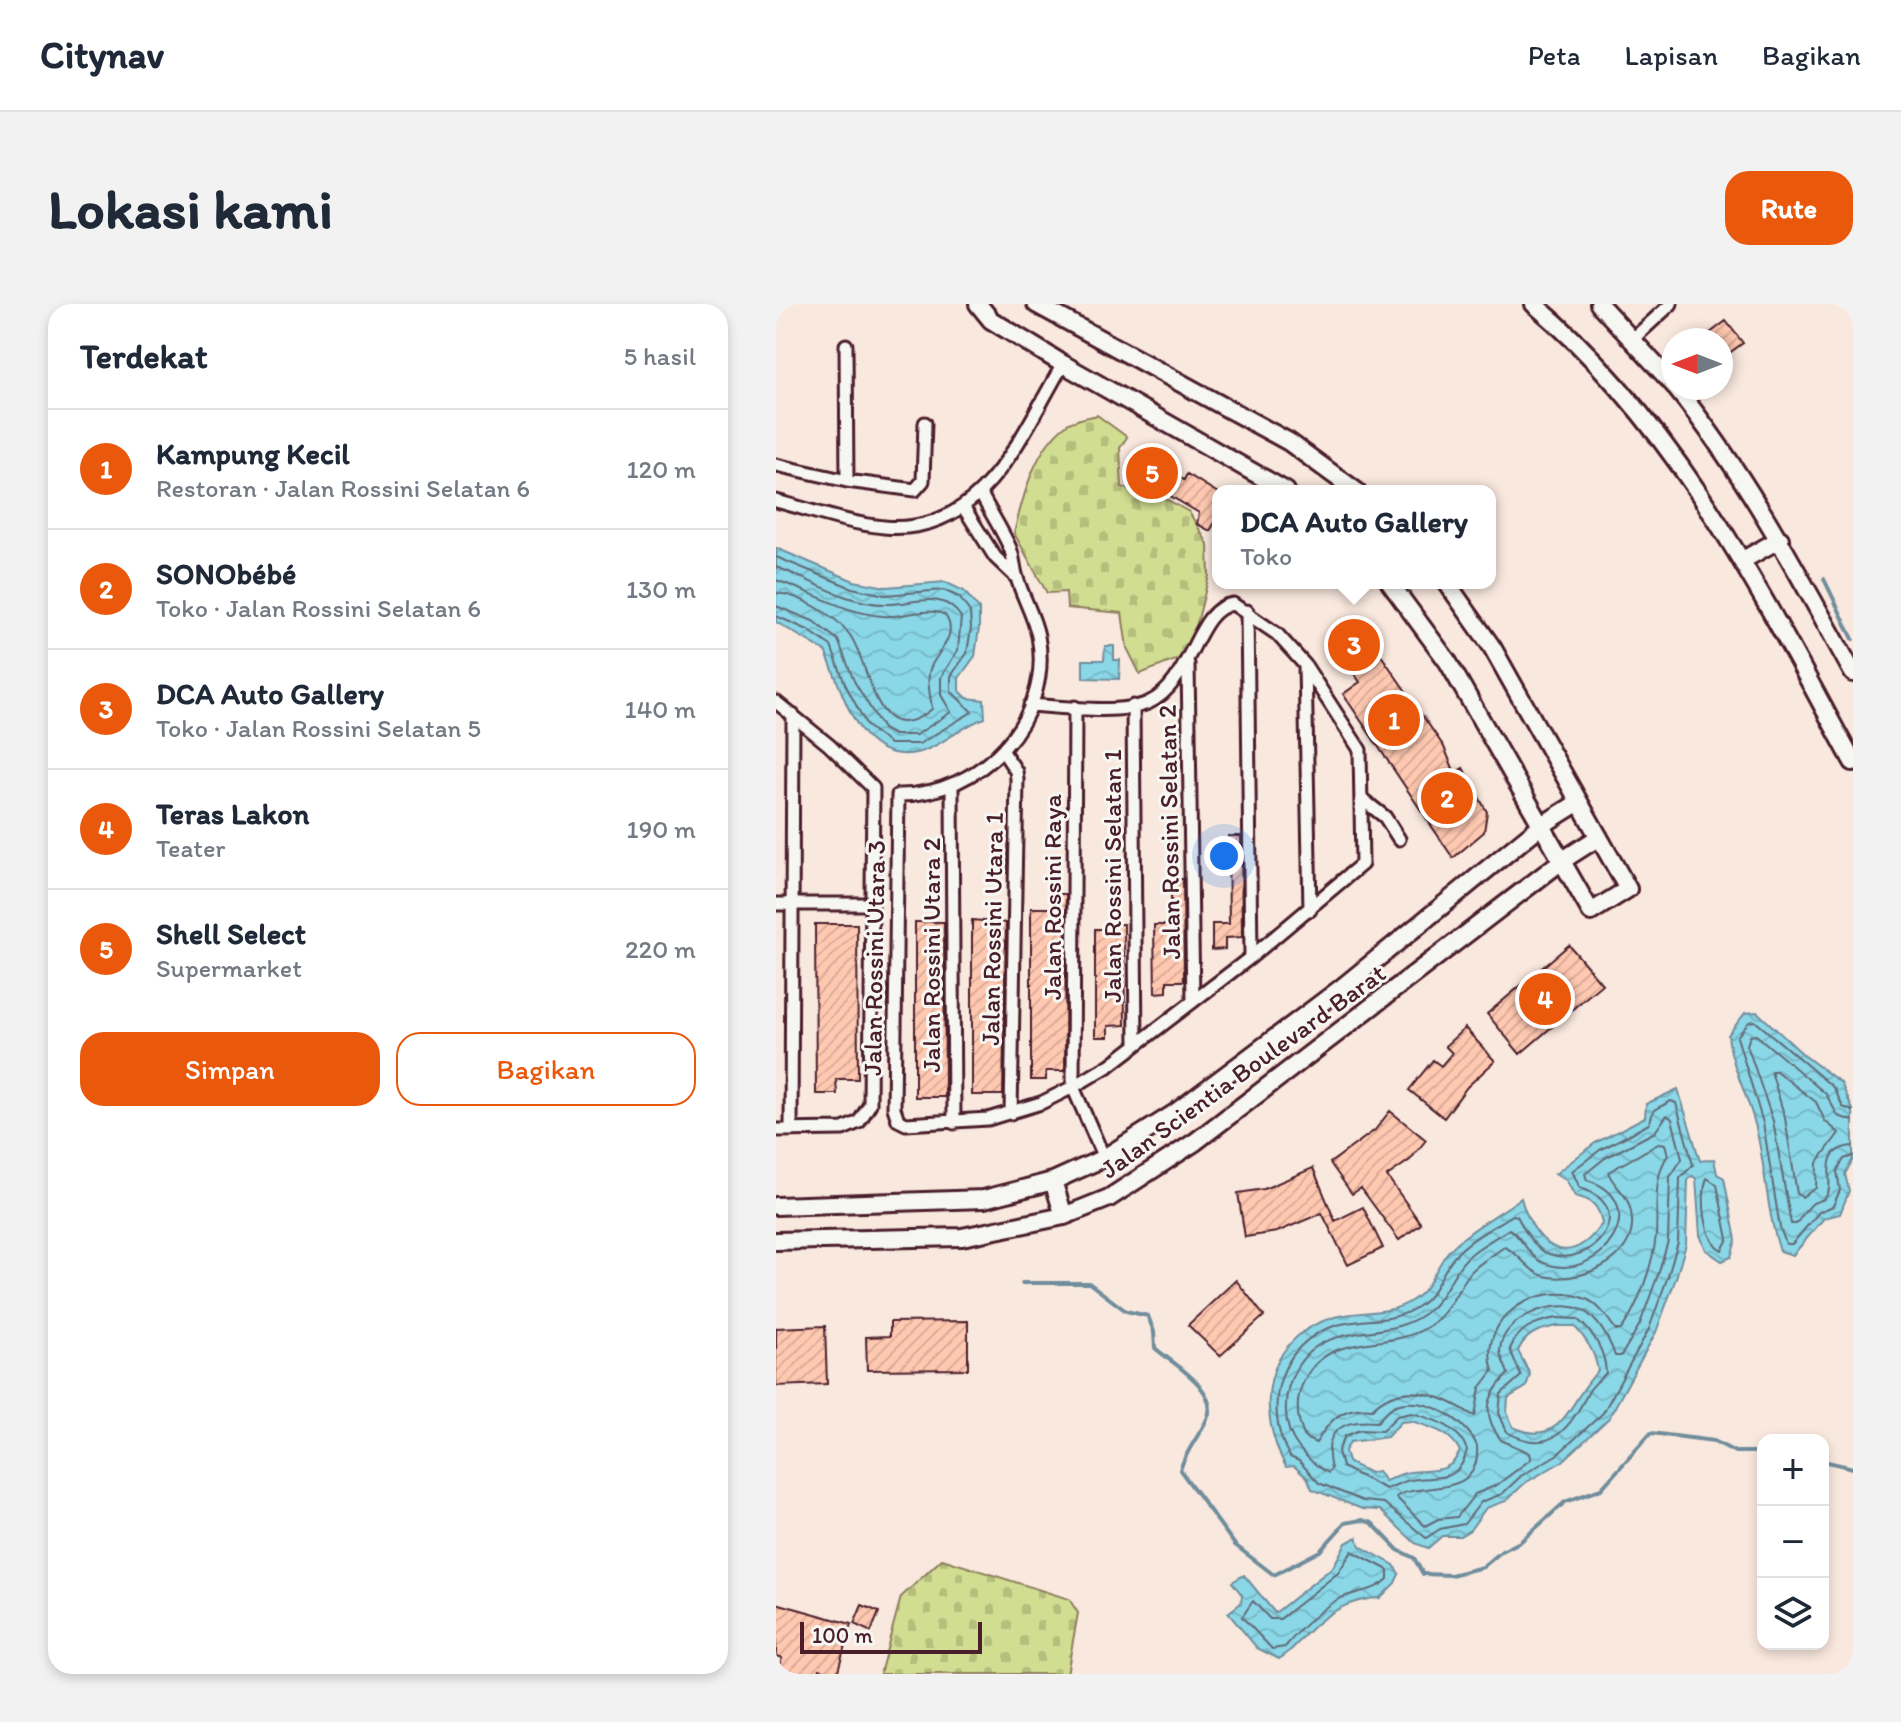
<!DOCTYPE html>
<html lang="id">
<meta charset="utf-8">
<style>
:root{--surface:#fff;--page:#f2f2f3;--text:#1f2937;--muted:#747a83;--line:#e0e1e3;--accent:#ea580c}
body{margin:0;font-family:Itim,sans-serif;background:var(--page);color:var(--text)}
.controls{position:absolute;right:24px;bottom:24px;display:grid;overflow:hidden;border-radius:16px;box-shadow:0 4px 12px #0003}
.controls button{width:72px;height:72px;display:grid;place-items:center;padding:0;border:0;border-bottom:2px solid var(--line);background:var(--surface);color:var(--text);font:40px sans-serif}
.compass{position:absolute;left:885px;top:24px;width:72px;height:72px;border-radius:50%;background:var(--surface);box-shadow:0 4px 12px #0003;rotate:270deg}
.scale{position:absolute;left:24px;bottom:20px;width:182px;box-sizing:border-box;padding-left:8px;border:4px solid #4a1f2b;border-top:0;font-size:22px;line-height:28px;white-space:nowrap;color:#4a1f2b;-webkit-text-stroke:6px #f6f6f2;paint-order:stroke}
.you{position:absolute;left:448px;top:552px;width:28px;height:28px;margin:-20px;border:6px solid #fff;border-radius:50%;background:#1a73e8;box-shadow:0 0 0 12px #1a73e833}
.badge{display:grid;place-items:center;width:52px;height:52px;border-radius:50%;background:var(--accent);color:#fff;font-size:26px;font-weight:700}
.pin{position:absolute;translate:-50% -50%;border:4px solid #fff;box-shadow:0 2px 8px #0006}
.popup{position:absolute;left:436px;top:181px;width:284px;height:104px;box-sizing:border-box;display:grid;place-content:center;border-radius:16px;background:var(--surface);filter:drop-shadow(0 2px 6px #0005);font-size:26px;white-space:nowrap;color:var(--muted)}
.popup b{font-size:30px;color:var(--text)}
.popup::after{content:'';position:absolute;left:50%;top:100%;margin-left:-16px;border:16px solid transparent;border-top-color:var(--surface)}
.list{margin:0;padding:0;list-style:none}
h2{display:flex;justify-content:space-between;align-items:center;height:104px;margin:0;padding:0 32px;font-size:34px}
h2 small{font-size:26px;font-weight:400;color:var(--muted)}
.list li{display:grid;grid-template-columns:52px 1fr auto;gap:24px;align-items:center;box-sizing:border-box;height:120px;padding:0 32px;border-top:2px solid var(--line)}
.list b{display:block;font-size:30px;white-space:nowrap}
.list p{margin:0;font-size:26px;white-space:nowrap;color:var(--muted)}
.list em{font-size:26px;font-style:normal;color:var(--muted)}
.actions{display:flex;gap:16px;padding:24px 32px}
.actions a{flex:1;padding:18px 0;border:2px solid var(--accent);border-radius:24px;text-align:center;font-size:28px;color:var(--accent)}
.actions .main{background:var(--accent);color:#fff}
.icon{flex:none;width:44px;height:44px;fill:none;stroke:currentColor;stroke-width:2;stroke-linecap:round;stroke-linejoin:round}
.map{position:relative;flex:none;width:1077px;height:1370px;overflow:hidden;border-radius:24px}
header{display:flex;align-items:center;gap:48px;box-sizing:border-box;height:112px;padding:0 40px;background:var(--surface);border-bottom:2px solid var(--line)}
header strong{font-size:38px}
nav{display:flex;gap:44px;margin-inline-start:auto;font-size:28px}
.intro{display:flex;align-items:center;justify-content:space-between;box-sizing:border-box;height:192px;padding:0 48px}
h1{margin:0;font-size:56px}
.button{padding:20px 36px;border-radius:24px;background:var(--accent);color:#fff;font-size:28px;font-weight:700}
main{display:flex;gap:48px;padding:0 48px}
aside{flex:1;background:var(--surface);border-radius:24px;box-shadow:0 4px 12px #0003}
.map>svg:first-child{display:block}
.cemetery{fill:url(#cemetery-stones);stroke:#8e7e5e;stroke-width:2}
.water{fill:url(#water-waves);stroke:#708d9c;stroke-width:2;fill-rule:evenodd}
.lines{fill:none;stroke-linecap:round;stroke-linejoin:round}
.shore{stroke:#636976;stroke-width:2}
.stream{stroke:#708d9c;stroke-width:4}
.building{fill:url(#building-hatch);stroke:#4a1f2b;stroke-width:2}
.street-casing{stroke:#4a1f2b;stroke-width:17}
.secondary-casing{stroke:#4a1f2b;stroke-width:22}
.street{stroke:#f6f6f2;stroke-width:11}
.secondary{stroke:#f6f6f2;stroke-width:16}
.labels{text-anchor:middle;stroke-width:6;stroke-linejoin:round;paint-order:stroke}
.street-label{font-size:26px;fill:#4a1f2b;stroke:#f6f6f2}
</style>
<header>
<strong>Citynav</strong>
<nav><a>Peta</a><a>Lapisan</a><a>Bagikan</a></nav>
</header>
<div class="intro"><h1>Lokasi kami</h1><a class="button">Rute</a></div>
<main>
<aside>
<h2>Terdekat<small>5 hasil</small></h2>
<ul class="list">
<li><span class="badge">1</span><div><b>Kampung Kecil</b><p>Restoran · Jalan Rossini Selatan 6</p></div><em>120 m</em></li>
<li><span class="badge">2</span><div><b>SONObébé</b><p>Toko · Jalan Rossini Selatan 6</p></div><em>130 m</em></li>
<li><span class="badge">3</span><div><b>DCA Auto Gallery</b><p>Toko · Jalan Rossini Selatan 5</p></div><em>140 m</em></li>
<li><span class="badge">4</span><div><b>Teras Lakon</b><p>Teater</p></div><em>190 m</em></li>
<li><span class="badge">5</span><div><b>Shell Select</b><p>Supermarket</p></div><em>220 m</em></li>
</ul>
<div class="actions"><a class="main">Simpan</a><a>Bagikan</a></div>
</aside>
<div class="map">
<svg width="1077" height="1370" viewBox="0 0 1077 1370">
<defs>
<pattern id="cemetery-stones" width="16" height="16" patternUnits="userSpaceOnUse" patternTransform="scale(2)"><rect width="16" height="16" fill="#d1de91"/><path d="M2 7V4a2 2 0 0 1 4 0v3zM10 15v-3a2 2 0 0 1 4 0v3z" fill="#b5be7d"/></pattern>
<pattern id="water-waves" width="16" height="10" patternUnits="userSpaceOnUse" patternTransform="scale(2)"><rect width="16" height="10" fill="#89d7e7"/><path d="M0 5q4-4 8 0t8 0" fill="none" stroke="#78b8c6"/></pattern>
<pattern id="building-hatch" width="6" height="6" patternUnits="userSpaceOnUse" patternTransform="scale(2)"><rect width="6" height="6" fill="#ffc9b1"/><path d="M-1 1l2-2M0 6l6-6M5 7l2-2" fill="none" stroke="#dcac98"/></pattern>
</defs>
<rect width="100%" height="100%" fill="#f9e8de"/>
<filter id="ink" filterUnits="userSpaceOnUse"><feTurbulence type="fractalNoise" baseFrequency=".0125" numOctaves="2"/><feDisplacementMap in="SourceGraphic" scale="16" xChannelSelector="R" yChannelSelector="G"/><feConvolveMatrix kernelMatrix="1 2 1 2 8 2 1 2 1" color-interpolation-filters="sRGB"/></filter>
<g filter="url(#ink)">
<!-- cemetery -->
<path class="cemetery" d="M321,111L351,133L344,144L346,183L390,195L413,208L432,240L433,272L417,335L405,354L364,370L351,344L346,309L291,304L290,288L271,289L238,229C247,193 258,145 290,121C297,115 312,114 321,111Z
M166,1255L293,1295L302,1309L291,1370H104L125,1293Z"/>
<!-- water -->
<path class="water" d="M0,244L78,277L110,283L169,278L188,287L203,305V324L199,352L183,374V386L191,394L208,396L209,414C185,422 164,443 144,448C82,464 68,388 49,347L0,318Z
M329,342H338V356H344L343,375L307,374V356H328Z
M981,708L1029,752L1065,779L1077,806V855L1069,870L1073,887L1064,910L1048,914L1017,951L1004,947C990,906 990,862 979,820C971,790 955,762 952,731L969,709Z
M902,785L924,857L938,855L941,870L948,874L960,936L955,953L946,957L930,946L924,931L920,875L917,872L912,875L910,940L900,974L880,1028L833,1114L787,1157L749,1179L730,1197L710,1204L694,1226L684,1232H666L652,1244L639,1239L604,1206L586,1205L536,1185L532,1175L518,1162L510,1163C480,1107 486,1039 552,1015C580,1005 610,1013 635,997C655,985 658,966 671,949C686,930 725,909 745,894C751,920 776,962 808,939C815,935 821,926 826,920C823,902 817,896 799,892L790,876L779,870L819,839L869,813L870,800ZM781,1022H798C811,1036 819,1048 822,1067C793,1095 788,1146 737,1123L731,1108L732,1094L750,1083L754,1070L742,1047C750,1029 762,1026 781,1022ZM636,1117C655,1124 674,1127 684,1147C674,1171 656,1165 634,1168C625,1169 617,1174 609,1177L602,1167L594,1169L572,1158L569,1147L574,1138L611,1133L625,1118Z
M581,1233L584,1242L618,1261L623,1270L619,1279L604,1294C576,1295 551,1308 531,1329C521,1339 515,1348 503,1355L481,1344L452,1309L465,1299L466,1291L456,1278L468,1271L499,1309L557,1263L570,1239Z"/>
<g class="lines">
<!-- shore -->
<path class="shore" d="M0,253L76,284L109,291L167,286L183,293L194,308L195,324L191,349L175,372V387L196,408L143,440H114L91,422L69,380L55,342L32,326L0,312
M0,263C36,276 72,301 111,300C139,300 167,285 185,313L182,346L165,373V391L175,408L140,431H118L107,425L78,377L62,336L37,317L0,302
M0,276C36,288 68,309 107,312C127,314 150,302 169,311C184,332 160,348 154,365C150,379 155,393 156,405C99,451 96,364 74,331C61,312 22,290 0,289
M995,767H1000L1040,798L1049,817L1063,829L1041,859L1040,884L1026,893L1021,890L1009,814Z
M895,797L900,799L917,861L904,874L902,938L892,972L873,1025L827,1109L782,1150L745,1172L726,1190L705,1198L688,1220L664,1225L650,1234L608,1199L587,1197L543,1179L523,1157L514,1153C486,1105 502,1040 558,1022C586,1013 616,1020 641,1003C661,990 663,972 677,954C690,937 718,923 737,911L741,912C748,925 757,944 773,950C817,966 865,903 804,884L796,867L824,846L873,820L878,806Z
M1077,807L1067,803L1058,784L979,717L973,718L961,733L987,819L1004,924L1010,940H1016L1043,908L1057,902L1064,886L1061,867L1068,855L1077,852
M891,811L896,815L906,855L894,873L892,937L883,968L864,1020L845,1052H839C834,1036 821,1013 806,1006C779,994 726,1013 724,1046C724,1054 730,1062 732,1070C712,1091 704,1108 725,1136L754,1149L755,1155L721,1181L699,1190L681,1213L662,1215L649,1222L620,1193C645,1176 705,1197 701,1142C690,1115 649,1092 620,1101C612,1104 607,1112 601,1118C565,1115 546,1127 555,1165L552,1169C530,1156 510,1135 510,1108C509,1092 512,1080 519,1067C547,1013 607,1040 648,1010C667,996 671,980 684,962C694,947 718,935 733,925C746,932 752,953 768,959C825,982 880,897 811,876L809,870L829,854L879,828Z
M1077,817L1062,812L1050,790L980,731L974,732L971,741L997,817L1015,920H1020C1025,913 1031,904 1037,899C1041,897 1046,897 1049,894C1062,880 1038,845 1077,842
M884,839L889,840L892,851C876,875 882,904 880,931C877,961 862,1003 845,1026H840C832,1015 823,1000 810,995C763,975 700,1014 717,1067L704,1084L699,1112C692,1110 690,1106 683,1103C654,1087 621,1080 596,1105C566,1102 554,1115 540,1139L529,1134C520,1114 518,1095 529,1075C555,1025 612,1049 653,1022C675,1007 679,988 694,969C702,959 718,951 728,943C742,947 751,967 768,972C801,980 859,958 856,916C854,888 839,886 832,868Z
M931,874L941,881L952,935L946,946C928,938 924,891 931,874Z
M781,1014L801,1015C818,1029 829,1047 830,1069C825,1075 817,1080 813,1087C794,1124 775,1153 731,1128L723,1109L725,1090L745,1072L734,1045C743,1023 759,1018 781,1014Z
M636,1109C659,1116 683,1122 691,1146C683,1181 661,1171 634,1176C626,1178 618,1182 610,1185L566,1163L562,1147L569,1132L584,1126L606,1127L621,1112Z
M576,1247L612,1266V1275C598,1289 579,1286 561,1296C540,1308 524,1325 509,1343L496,1345L466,1313L477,1297L494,1315H504L562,1269Z"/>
<!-- stream -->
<path class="stream" d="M1048,275L1077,335
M246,979H313L350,1007L372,1012L378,1028L379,1044C397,1060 445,1086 431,1115C422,1134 410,1146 404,1166L459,1241L498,1271L544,1247L569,1219L586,1216L596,1219L622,1246L638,1254L647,1270L675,1271L707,1263L726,1247L744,1238L789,1198L825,1185L875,1129L938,1137L959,1148H987
M1047,1157L1077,1164"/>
</g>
<!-- building -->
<path class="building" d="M950,17L967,39L945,55V36H925Z
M366,151L408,176L411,170L442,189V213L434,227L421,220L423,209L389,189L356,181L357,165Z
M581,316L668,443L679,469L687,464L711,508L708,528L677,554L567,390L584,378L554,336Z
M452,532H465L466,633L449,634V645L436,646V620H453Z
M395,575H407L408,677H391V688L379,689L378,621H395Z
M275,590H290L289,767H270V776H255V604H275Z
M196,616L230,619L227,791H196Z
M139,618H168L169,793H139Z
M39,620H81L82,775H60L61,790H40Z
M336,620H348L349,721L332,722V733H319V625H336Z
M793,641L826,680L744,750L711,710Z
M689,724L719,757L691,783L668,814L633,786L657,756L665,762L676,749L669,742Z
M614,807L650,836L634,856L611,872L645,920L623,936L585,884L576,890L554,859L599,826Z
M537,864L559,917L587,903L607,944L572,961L546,909L501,928L469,933L462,889L488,885Z
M460,976L488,1012L444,1052L412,1021Z
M192,1017V1065L91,1066L90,1033L114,1032V1018Z
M49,1022L51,1080L0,1082V1024Z
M0,1299L75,1320L61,1370L44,1365L42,1370H1L6,1354L0,1352Z
M86,1301L103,1308L95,1328L78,1320Z"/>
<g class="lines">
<!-- street casing -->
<g class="street-casing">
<path id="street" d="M858,34L895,0
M70,41L71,177
M0,161L71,177L139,186L147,177L149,119
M205,190C214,208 226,226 234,244C238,254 238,265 241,274C247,294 258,312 262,332C278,415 204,492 122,491L118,804L122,816L130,820L212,815L265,799L297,783L334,761L475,653L586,560L584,446L529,361L501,330L457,300C419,304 417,379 372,399C343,411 286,403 254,401
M0,197C35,206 73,220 108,223C207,232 245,131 287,60
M188,204L219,253L240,273
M471,307L475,653
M412,360L417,697
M529,362L534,606
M0,398L53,441L97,484L94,800L83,818L67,825L0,826
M357,402L360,741
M299,403L297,783L328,854
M226,446L240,467L241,475L235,809
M176,483L178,819
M586,495L609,513L623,535
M0,600H96
M15,826L17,411"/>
</g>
<!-- secondary casing -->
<g class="secondary-casing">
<path id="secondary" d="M202,0L215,16L287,60L510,187
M260,0L513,138L580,187
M758,0C904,123 987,293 1077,458
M823,0L897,80
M900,84C971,172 1023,271 1077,369
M967,256L1004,235
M614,279L672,358L815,608L852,585L716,343L671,279
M277,877L288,912
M0,902L208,895L277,877L328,854L399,809L564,685L763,523L803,498
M0,937L186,933L288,912L333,894L419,838L787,556L823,533"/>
</g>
<!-- street -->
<use href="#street" class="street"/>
<!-- secondary -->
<use href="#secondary" class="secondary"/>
</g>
</g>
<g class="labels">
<!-- street labels -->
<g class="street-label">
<text transform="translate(393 528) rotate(-91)" y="9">Jalan Rossini Selatan 2</text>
<text transform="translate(336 572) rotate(-90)" y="9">Jalan Rossini Selatan 1</text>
<text transform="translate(276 593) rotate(-90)" y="9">Jalan Rossini Raya</text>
<text transform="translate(216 625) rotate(-89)" y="9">Jalan Rossini Utara 1</text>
<text transform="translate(155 651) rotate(-90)" y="9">Jalan Rossini Utara 2</text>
<text transform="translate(98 654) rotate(-89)" y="9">Jalan Rossini Utara 3</text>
<text transform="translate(467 767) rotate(-36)" y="9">Jalan Scientia Boulevard Barat</text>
</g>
</g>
</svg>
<div class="controls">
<button>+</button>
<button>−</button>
<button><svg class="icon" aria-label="layers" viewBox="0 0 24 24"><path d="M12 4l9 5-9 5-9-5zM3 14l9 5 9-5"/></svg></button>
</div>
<svg class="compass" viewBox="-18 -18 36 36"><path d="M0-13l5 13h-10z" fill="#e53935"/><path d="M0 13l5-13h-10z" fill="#747a83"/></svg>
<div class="scale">100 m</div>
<div class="you"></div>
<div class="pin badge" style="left:618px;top:416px">1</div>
<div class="pin badge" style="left:671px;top:494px">2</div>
<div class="pin badge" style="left:578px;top:341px">3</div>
<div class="popup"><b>DCA Auto Gallery</b>Toko</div>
<div class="pin badge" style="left:769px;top:695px">4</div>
<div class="pin badge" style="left:376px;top:169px">5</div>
</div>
</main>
